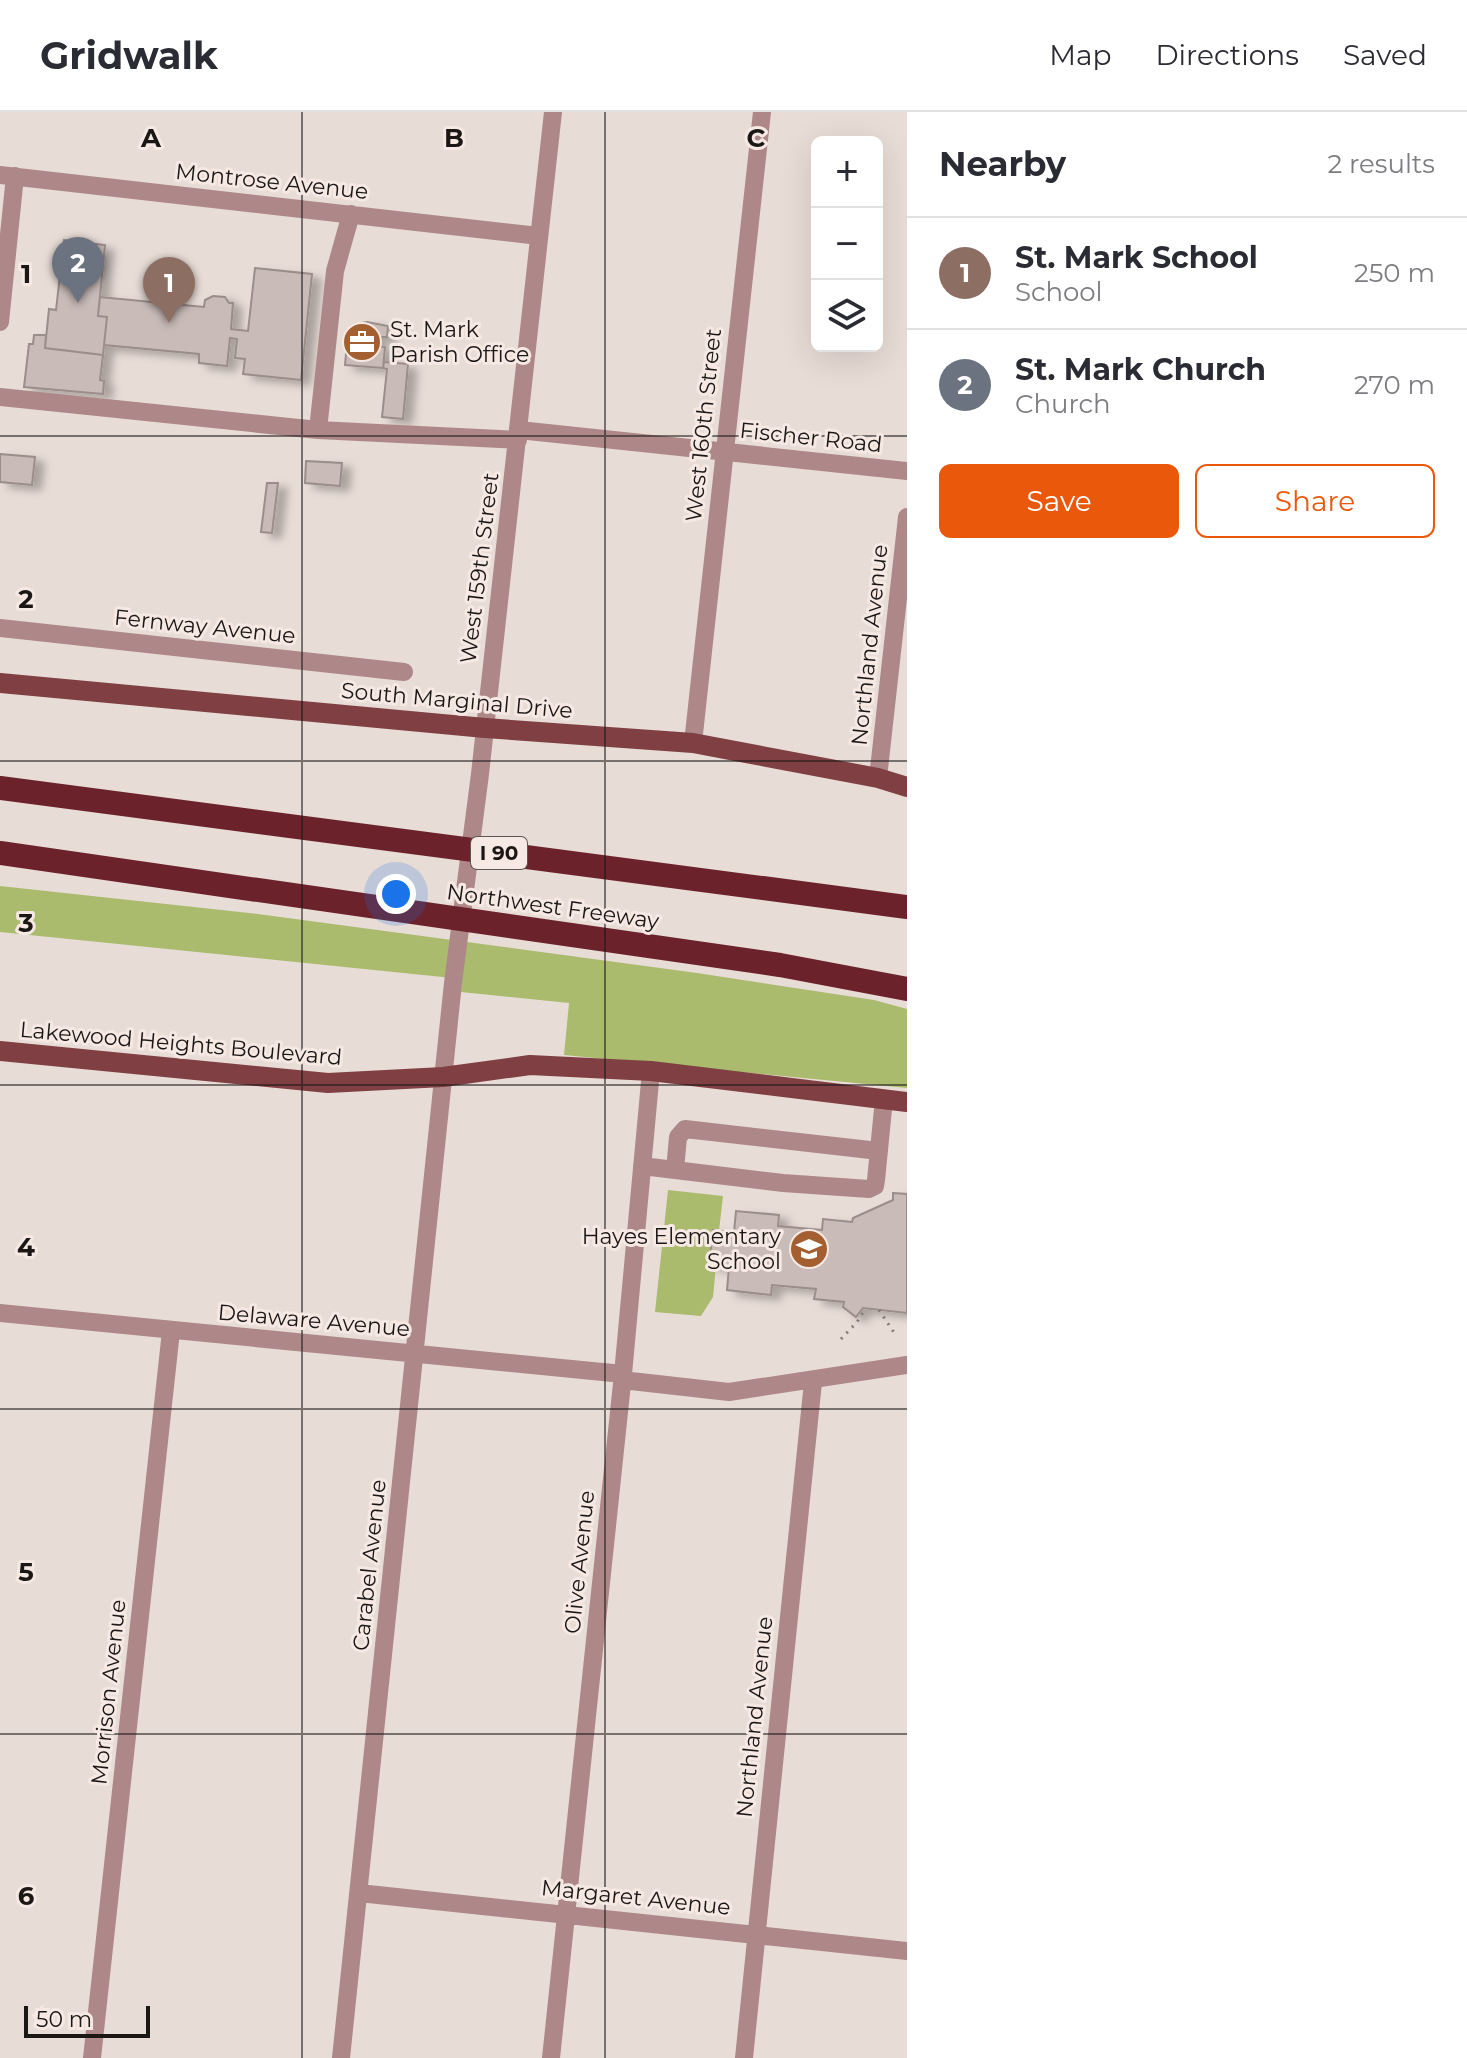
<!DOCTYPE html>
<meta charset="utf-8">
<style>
:root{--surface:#fff;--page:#f7f7f7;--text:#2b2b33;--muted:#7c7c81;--line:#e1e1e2;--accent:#ea580c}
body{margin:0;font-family:Montserrat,sans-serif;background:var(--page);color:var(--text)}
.controls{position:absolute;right:24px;top:24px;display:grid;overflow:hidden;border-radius:12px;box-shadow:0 8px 32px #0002}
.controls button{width:72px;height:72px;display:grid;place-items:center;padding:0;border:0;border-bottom:2px solid var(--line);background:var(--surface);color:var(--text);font:40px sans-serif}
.scale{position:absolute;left:24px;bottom:20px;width:126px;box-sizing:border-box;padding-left:8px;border:4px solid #1b1715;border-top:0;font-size:22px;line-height:28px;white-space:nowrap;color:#1b1715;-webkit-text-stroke:6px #f6e9e4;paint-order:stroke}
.you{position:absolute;left:396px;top:782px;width:28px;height:28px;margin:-20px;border:6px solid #fff;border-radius:50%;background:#1a73e8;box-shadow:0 0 0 12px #1a73e833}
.badge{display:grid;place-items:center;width:52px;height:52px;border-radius:50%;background:var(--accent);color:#fff;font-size:26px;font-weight:700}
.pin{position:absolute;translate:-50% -66px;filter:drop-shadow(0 2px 4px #0008)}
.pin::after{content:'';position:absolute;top:42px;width:28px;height:24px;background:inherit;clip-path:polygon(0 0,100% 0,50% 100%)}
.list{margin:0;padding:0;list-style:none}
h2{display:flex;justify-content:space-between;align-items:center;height:104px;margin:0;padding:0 32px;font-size:34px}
h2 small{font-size:26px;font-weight:400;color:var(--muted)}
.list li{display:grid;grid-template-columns:52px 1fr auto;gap:24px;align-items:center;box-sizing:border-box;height:112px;padding:0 32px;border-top:2px solid var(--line)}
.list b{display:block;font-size:30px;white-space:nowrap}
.list p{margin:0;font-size:26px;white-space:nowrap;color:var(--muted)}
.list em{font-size:26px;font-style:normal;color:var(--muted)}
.actions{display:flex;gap:16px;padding:24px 32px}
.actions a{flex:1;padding:18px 0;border:2px solid var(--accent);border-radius:12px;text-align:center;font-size:28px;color:var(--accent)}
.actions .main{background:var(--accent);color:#fff}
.icon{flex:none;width:44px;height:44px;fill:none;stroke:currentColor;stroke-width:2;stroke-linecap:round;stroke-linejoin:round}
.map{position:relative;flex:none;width:907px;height:1946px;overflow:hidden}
header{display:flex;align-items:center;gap:48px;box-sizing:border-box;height:112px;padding:0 40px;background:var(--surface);border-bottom:2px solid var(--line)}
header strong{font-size:38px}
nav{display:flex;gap:44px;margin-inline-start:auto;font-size:28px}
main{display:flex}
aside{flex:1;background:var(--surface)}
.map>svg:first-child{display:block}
.green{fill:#abbb6e}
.building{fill:#c8bbb8;stroke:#9a8d8a;stroke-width:2;filter:url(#shadow)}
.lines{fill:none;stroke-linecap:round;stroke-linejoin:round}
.path{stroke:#837b77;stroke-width:3;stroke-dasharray:2 6;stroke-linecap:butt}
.minor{stroke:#ae8889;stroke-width:18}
.major{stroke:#7f3f43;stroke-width:20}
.highway{stroke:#6c222b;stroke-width:24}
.grid{fill:none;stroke:#1b1715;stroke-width:2;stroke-opacity:0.55}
.labels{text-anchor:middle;stroke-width:6;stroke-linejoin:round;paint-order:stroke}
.shield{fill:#f6e9e4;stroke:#5d5653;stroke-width:2}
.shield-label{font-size:20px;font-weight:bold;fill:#1b1715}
.street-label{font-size:22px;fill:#1b1715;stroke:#f6e9e4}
.poi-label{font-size:22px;fill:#1b1715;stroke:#f6e9e4;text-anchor:start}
.grid-label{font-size:26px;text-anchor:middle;font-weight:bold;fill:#1b1715;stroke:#f6e9e4;stroke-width:6;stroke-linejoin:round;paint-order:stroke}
</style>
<header>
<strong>Gridwalk</strong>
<nav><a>Map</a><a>Directions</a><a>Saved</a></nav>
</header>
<main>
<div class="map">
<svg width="907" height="1946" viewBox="0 0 907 1946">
<defs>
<filter id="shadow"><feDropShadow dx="9" dy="5" stdDeviation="4" flood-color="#0004"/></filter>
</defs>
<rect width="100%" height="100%" fill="#e8dcd6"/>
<!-- green -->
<path class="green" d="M0,774L258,802L697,861L874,888L907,897V976L564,943L569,891L461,880L462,867L0,820Z
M668,1078L723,1084L719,1119H713L709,1153L716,1154L713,1185L701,1204L655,1200Z"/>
<!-- building -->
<path class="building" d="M64,128L105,133L98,204L107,205L103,243L45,236L49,197L56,198Z
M255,156L312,162L301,268L243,262L245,247L235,246L237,227L230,226L227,254L199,251V242L104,233L107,205L98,204L100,185L204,195L205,188L213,184L225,185L229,191H233L231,217L248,219Z
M367,210L388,214L387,225H377L376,234L385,235L383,256L345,253L348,220L360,221L361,211Z
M34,223H46L45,236L103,243L100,268L104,269L103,282L24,275L29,232H33Z
M384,250L408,252L403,307L382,305L387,257L383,256Z
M0,342L35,345L32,373L0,370Z
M306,349L342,351L340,374L305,371Z
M267,371H278L272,421L261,420Z
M893,1081L907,1082V1201L863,1196L856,1205L843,1195L844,1190L814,1187L816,1177L772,1173L771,1183L727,1178L729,1155L709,1153L713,1118L734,1120L736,1099L779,1103L778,1114L822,1118L823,1107L852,1110L853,1106L893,1088Z"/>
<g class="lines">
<!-- path -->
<path class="path" d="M879,1198L895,1222
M841,1227L857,1210L865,1197"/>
<!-- minor -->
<path class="minor" d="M0,63L539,124
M0,210L15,64
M0,285L318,318L335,159L351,102
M318,318L518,328
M519,318L907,359
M0,516L404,560
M693,631L762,0
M878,666L907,405
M642,1054L783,1071L869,1077L875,1074L876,1068L884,987
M675,1058L678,1025L685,1017L879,1039
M0,1201L623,1262
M622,1268L729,1280L907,1253
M359,1781L907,1839
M92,1946L171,1219
M341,1946L453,871L480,662L553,0
M551,1946L623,1262L651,959
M744,1946L813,1270"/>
<!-- major -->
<path class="major" d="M0,571L485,616L693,631L878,666L907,675
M0,939L328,971L443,965L530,953L651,959L907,990"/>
<!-- highway -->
<path class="highway" d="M0,676L907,795
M0,741L780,853L907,877"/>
</g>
<!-- grid -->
<path class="grid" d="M302,0V1946M605,0V1946M0,324H907M0,649H907M0,973H907M0,1297H907M0,1622H907"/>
<!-- icons -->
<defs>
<g id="office-disc" transform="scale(2)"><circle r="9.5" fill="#a35f30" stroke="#f6e9e4"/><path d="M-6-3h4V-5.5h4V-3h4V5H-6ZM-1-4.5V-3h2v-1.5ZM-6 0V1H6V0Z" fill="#fff"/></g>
<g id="school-disc" transform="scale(2)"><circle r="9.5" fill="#a35f30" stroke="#f6e9e4"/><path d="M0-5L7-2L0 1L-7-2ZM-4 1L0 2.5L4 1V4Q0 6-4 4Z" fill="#fff"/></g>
</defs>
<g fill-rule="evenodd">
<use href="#office-disc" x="362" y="230"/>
<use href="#school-disc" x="809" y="1137"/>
</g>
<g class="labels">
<!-- shield labels -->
<rect class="shield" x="471" y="725" width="56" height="32" rx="6"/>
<g class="shield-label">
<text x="499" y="748">I 90</text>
</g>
<!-- street labels -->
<g class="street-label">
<text transform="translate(272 69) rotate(6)" y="8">Montrose Avenue</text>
<text transform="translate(703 313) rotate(-84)" y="8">West 160th Street</text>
<text transform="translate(811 325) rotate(6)" y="8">Fischer Road</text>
<text transform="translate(479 456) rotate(-83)" y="8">West 159th Street</text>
<text transform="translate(205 514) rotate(6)" y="8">Fernway Avenue</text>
<text transform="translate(869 533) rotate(-84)" y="8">Northland Avenue</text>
<text transform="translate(457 588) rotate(5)" y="8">South Marginal Drive</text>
<text transform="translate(553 794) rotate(8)" y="8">Northwest Freeway</text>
<text transform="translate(181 931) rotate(5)" y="8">Lakewood Heights Boulevard</text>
<text transform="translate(314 1208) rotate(5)" y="8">Delaware Avenue</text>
<text transform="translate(579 1450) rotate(-84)" y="8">Olive Avenue</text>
<text transform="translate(369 1453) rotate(-84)" y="8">Carabel Avenue</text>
<text transform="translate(108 1580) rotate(-84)" y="8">Morrison Avenue</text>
<text transform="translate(754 1605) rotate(-84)" y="8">Northland Avenue</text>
<text transform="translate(636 1785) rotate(6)" y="8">Margaret Avenue</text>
</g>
<!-- poi labels -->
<g class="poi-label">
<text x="390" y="225">St. Mark<tspan x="390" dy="25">Parish Office</tspan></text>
<text x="781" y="1132" text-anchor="end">Hayes Elementary<tspan x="781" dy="25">School</tspan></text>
</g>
</g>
<g class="grid-label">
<text x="151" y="35">A</text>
<text x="454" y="35">B</text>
<text x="756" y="35">C</text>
<text x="26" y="171">1</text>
<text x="26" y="496">2</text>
<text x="26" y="820">3</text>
<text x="26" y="1144">4</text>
<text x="26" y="1469">5</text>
<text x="26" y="1793">6</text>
</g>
</svg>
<div class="controls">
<button>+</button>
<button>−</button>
<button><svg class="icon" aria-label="layers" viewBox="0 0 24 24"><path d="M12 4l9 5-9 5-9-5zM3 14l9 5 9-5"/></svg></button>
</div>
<div class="scale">50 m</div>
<div class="you"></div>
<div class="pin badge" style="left:169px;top:211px;background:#8d6e63">1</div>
<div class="pin badge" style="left:78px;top:191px;background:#6b7280">2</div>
</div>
<aside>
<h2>Nearby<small>2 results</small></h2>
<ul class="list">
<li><span class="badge" style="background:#8d6e63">1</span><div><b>St. Mark School</b><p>School</p></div><em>250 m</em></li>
<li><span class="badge" style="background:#6b7280">2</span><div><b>St. Mark Church</b><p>Church</p></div><em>270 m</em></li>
</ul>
<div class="actions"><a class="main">Save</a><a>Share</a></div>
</aside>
</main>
